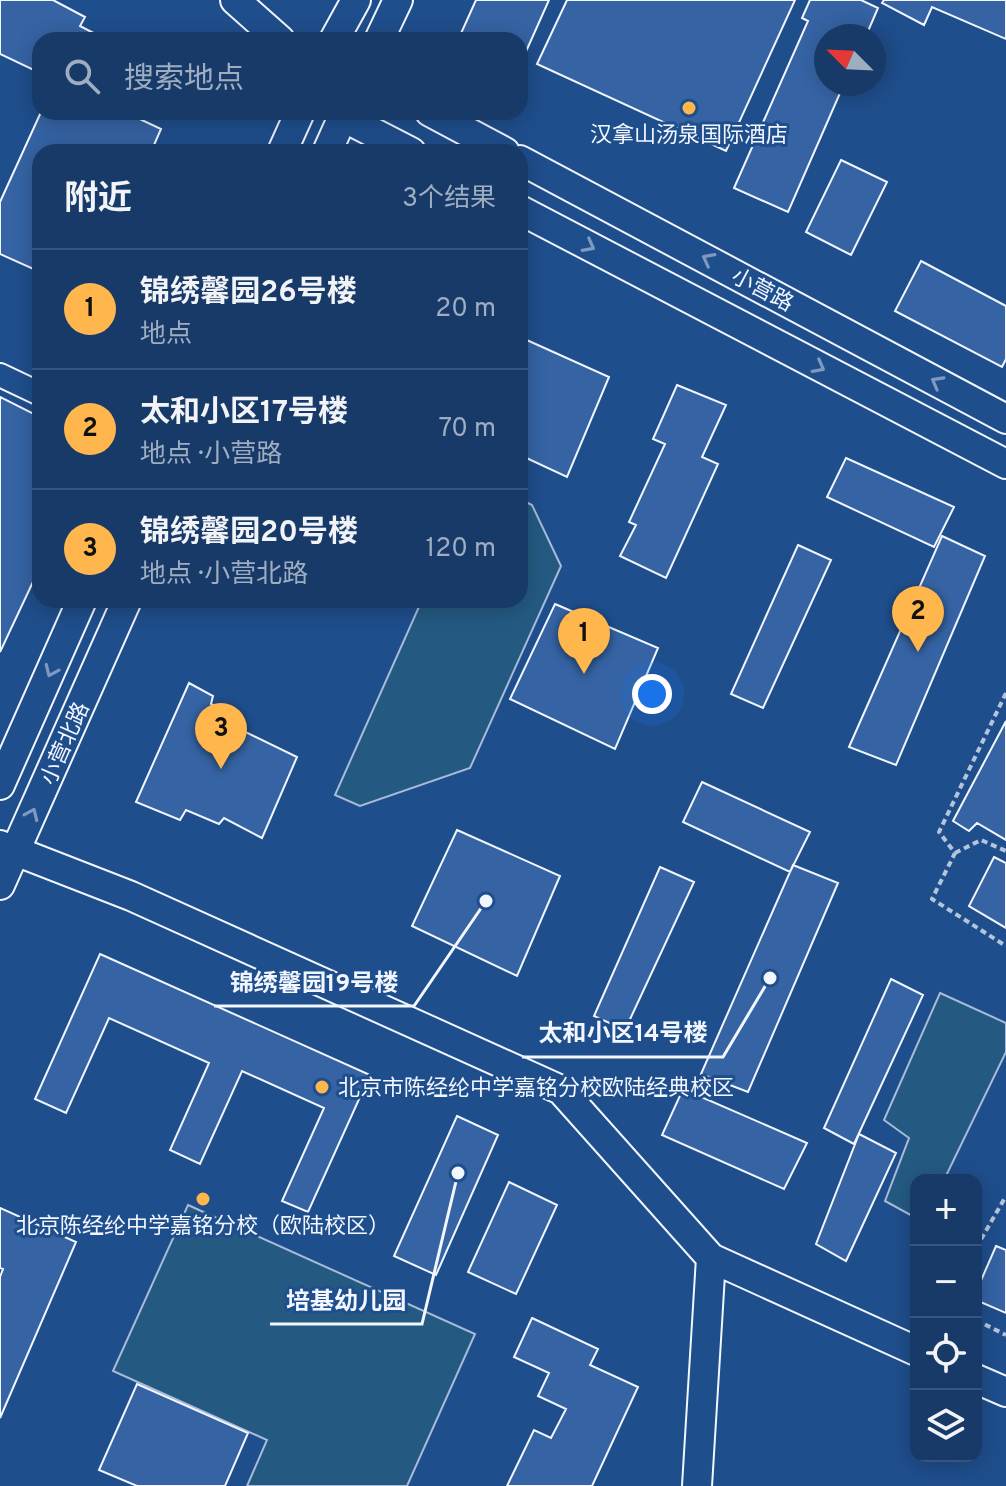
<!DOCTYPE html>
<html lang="zh">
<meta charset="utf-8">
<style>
:root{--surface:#173a69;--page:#244571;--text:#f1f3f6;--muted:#9eadc0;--line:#36547d;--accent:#ffb74d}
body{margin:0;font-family:Overpass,"Noto Sans SC",sans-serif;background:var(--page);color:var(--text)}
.controls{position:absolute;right:24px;bottom:24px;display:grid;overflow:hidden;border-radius:16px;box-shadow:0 4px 20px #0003}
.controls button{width:72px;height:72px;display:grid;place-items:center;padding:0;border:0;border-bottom:2px solid var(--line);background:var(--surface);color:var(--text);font:40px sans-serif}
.compass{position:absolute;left:814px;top:24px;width:72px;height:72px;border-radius:50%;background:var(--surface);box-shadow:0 4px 20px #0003;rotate:294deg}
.you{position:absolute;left:652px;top:694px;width:28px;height:28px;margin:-20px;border:6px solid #fff;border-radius:50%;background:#1a73e8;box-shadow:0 0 0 12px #1a73e833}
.badge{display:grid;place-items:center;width:52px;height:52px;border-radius:50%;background:var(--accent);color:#111;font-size:26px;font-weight:700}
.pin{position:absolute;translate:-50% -66px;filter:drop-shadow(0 2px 4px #0008)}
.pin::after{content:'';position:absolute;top:42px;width:28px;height:24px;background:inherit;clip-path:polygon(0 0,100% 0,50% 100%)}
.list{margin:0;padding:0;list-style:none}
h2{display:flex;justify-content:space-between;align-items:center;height:104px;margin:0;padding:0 32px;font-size:34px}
h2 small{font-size:26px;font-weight:400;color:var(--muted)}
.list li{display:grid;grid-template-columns:52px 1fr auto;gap:24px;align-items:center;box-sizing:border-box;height:120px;padding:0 32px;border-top:2px solid var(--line)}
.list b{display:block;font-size:30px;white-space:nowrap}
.list p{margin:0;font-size:26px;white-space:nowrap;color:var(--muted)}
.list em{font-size:26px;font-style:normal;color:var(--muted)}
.icon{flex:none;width:44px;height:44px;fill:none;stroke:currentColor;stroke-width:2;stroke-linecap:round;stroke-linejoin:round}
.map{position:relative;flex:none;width:1006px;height:1486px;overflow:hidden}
.search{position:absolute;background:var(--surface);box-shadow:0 4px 20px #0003;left:32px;top:32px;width:496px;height:88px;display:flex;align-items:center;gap:20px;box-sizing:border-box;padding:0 28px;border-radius:24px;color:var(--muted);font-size:30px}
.panel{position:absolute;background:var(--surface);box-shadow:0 4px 20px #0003;left:32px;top:144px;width:496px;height:464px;border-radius:24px}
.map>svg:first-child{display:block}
.green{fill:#245a82;stroke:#a8bbd7;stroke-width:2}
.building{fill:#3563a3;stroke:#f2f6ff;stroke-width:2}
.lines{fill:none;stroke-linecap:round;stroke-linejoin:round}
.minor-casing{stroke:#f2f6ff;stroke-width:26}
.tertiary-casing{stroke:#f2f6ff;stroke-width:32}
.path{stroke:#b3c4dc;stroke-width:4;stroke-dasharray:6 4;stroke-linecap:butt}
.minor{stroke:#1f4e8c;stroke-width:22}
.tertiary{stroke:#1f4e8c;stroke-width:28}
.oneway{stroke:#7e9ac0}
.poi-dot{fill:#ffb74d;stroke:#1f4e8c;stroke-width:3}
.labels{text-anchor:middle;stroke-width:6;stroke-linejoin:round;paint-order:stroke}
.poi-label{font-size:22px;fill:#f2f6ff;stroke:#1f4e8c}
.street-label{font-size:22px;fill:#f2f6ff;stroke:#1f4e8c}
.leader{fill:none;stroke:#f2f6ff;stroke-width:3}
.callout-dot{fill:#f2f6ff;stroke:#1f4e8c;stroke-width:3}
.callout-label{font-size:24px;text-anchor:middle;font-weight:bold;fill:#f2f6ff;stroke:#1f4e8c;stroke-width:6;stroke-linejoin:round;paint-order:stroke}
</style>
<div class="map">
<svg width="1006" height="1486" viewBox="0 0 1006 1486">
<rect width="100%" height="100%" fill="#1f4e8c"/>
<!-- green -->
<path class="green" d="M520,499L532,505L561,566L470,768L360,806L335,795L422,600H520Z
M940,993L1006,1023V1052L944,1180H916V1218L885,1201L909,1138L884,1120Z
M188,1205L475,1334L407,1486H247L267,1440L113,1371Z"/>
<!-- building -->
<path class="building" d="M0,0H53L85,17L80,26L107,40H40V73L0,54Z
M476,0H549L520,65V40H458Z
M567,0H795L726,151L537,64Z
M810,0H861L878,8L866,36H826V84H844L788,212L734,188L808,21L802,18Z
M884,0H1006V39L932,7L924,25L882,3Z
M41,112H125L161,129L151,152H40V272L0,254V202Z
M841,160L887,182L851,255L806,232Z
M921,261L1006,306V359L1002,367L895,311Z
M520,337L609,377L567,477L520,455Z
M677,385L726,405L702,457L718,464L666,578L620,556L636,525L629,522L665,444L653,439Z
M0,397L40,417V567L0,652Z
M846,458L954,507L934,547L827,497Z
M942,536L985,556L896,765L849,747Z
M798,545L831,560L763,708L731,694Z
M555,604L658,648L615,749L510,699Z
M189,683L213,696L211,704L235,715L231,725L297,757L262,838L224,818L219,824L186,810L180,820L136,802Z
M1006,721V840L977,823L969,831L953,821Z
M702,782L810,832L790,872L683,822Z
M457,830L560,876L517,976L412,926Z
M994,857L1006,863V928L969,906Z
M793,865L838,883L748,1092L701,1074Z
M660,867L694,882L625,1030L594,1016Z
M100,954L370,1075L308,1212L282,1201L324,1108L242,1071L200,1164L170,1150L209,1063L109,1018L66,1113L35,1099Z
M891,979L923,995L854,1144L824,1128Z
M683,1089L807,1143L784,1189L662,1135Z
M457,1116L498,1135L436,1275L394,1256Z
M859,1134L896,1153L846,1261L816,1244Z
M509,1182L557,1205L516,1294L468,1272Z
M0,1208L76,1242L0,1418V1277L3,1269L0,1268Z
M996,1246L1006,1250V1313L976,1300V1292Z
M532,1318L598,1349L590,1365L638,1387L592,1486H507L534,1430L551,1438L566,1409L538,1396L549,1373L514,1357Z
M137,1384L248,1433L225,1486H137L99,1470Z"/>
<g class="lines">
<!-- minor casing -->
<g class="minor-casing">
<path id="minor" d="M0,375L40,394"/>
</g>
<!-- tertiary casing -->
<g class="tertiary-casing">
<path id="tertiary" d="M235,0L280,40
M334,40L356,0
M379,40L398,0
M430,112L505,152
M343,117L411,152
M282,152L300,112
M327,152L345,112
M520,160L1006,419
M520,210L1006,464
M0,785L82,600
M0,845L131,896L561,1090L711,1258L697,1486
M0,885L127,600
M711,1258L916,1351
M976,1379L1006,1392"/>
</g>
<!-- path -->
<path class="path" d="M1006,693L939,832L955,853L932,899L1006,946
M955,853L981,840L1006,851
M976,1248L1006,1196
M976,1320L1006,1335"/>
<!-- minor -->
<use href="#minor" class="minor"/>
<!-- tertiary -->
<use href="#tertiary" class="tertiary"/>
</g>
<!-- one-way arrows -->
<defs><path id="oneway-chevron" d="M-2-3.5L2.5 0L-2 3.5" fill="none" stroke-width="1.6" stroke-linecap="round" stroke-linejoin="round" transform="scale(2)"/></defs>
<g class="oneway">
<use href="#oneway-chevron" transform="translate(589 246) rotate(28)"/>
<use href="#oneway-chevron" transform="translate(708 259) rotate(-152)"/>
<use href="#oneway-chevron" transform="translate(819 367) rotate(28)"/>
<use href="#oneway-chevron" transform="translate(937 382) rotate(-151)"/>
<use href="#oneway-chevron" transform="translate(51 671) rotate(114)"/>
<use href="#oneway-chevron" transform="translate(32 814) rotate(-66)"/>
</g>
<!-- markers -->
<g class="poi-dot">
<circle cx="689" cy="108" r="8"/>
<circle cx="322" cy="1087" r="8"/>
<circle cx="203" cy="1199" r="8"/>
</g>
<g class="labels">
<!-- poi labels -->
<g class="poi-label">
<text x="689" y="142">汉拿山汤泉国际酒店</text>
<text x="338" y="1095" text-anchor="start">北京市陈经纶中学嘉铭分校欧陆经典校区</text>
<text x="203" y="1233">北京陈经纶中学嘉铭分校（欧陆校区）</text>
</g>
<!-- street labels -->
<g class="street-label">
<text transform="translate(763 289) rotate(28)" y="8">小营路</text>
<text transform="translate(64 743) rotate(-66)" y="8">小营北路</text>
</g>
</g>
<!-- callouts -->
<path class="leader" d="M486 901L414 1006H214M770 978L723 1057H522M458 1173L422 1324H270"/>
<g class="callout-dot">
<circle cx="486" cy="901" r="8"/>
<circle cx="770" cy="978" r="8"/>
<circle cx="458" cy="1173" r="8"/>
</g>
<g class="callout-label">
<text x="314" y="991">锦绣馨园19号楼</text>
<text x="623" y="1041">太和小区14号楼</text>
<text x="346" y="1309">培基幼儿园</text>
</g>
</svg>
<div class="controls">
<button>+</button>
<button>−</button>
<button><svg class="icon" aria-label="locate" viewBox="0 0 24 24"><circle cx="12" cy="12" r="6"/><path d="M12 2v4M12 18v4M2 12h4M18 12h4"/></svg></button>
<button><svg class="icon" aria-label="layers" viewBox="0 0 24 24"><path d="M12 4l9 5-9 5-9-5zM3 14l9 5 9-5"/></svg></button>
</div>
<svg class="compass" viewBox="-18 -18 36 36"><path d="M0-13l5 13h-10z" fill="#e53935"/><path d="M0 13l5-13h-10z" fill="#9eadc0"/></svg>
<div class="you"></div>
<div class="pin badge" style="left:584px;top:674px">1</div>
<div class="pin badge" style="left:918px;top:652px">2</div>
<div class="pin badge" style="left:221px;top:769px">3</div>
<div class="search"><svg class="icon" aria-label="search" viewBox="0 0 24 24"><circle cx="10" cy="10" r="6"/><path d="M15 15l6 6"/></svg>搜索地点</div>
<section class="panel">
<h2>附近<small>3个结果</small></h2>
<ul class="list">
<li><span class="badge">1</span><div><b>锦绣馨园26号楼</b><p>地点</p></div><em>20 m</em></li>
<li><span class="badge">2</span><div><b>太和小区17号楼</b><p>地点 · 小营路</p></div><em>70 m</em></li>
<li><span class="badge">3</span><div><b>锦绣馨园20号楼</b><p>地点 · 小营北路</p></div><em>120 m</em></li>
</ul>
</section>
</div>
